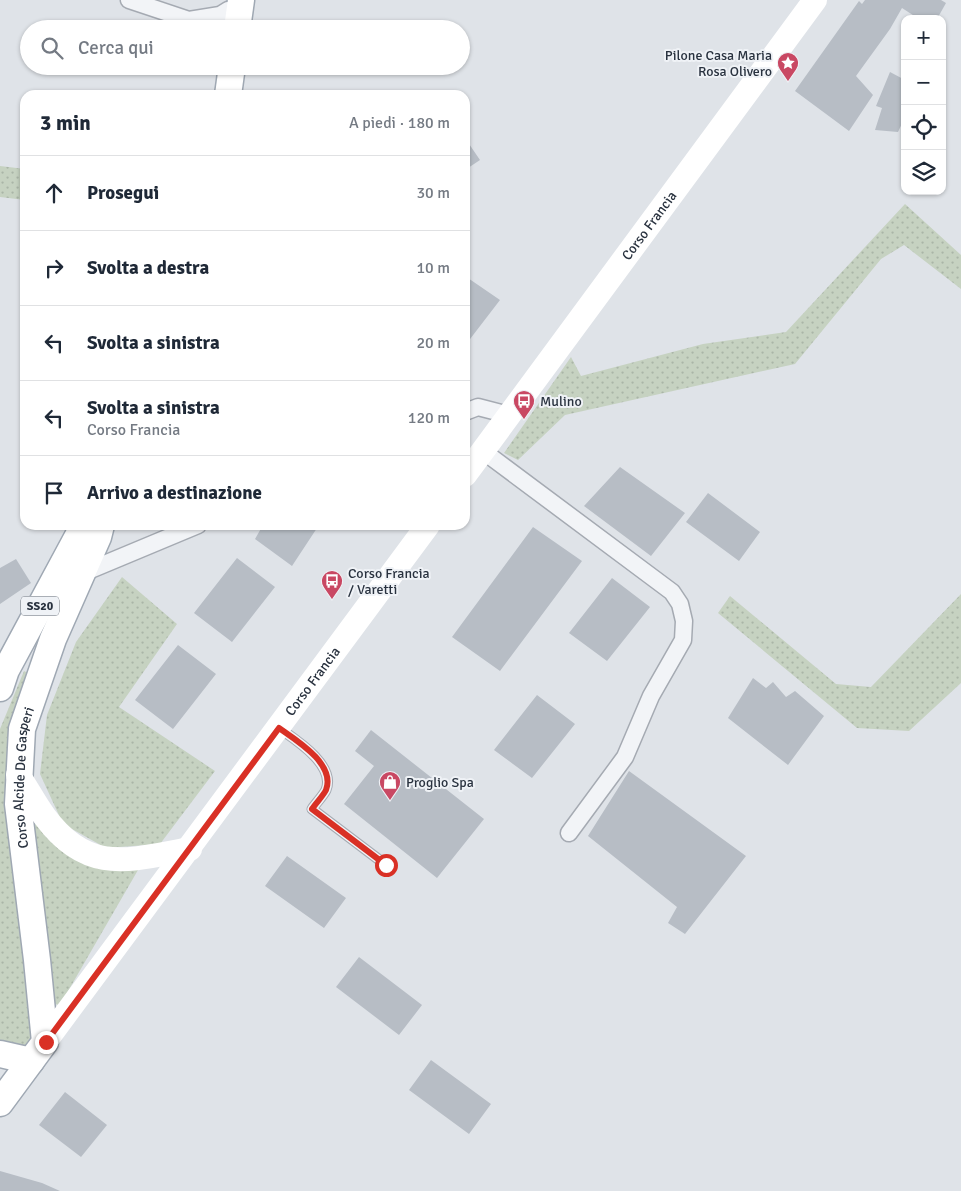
<!DOCTYPE html>
<html lang="it">
<meta charset="utf-8">
<style>
:root{--surface:#fff;--page:#f2f2f3;--text:#1f2937;--muted:#747a83;--line:#e0e1e3}
body{margin:0;font-family:Signika,sans-serif;background:var(--page);color:var(--text)}
.controls{position:absolute;right:15px;top:15px;display:grid;overflow:hidden;border-radius:10px;box-shadow:0 1px 4px #0004}
.controls button{width:45px;height:45px;display:grid;place-items:center;padding:0;border:0;border-bottom:1px solid var(--line);background:var(--surface);color:var(--text);font:25px sans-serif}
.stop{position:absolute;width:15px;height:15px;margin:-11px;border:4px solid #d93025;border-radius:50%;background:#fff}
.stop.end{background:#d93025;border-color:#fff;box-shadow:0 1px 5px #0008}
.list{margin:0;padding:0;list-style:none}
h2{display:flex;justify-content:space-between;align-items:center;height:65px;margin:0;padding:0 20px;font-size:21px}
h2 small{font-size:16px;font-weight:400;color:var(--muted)}
.list li{display:grid;grid-template-columns:32px 1fr auto;gap:15px;align-items:center;box-sizing:border-box;height:75px;padding:0 20px;border-top:1px solid var(--line)}
.list b{display:block;font-size:19px;white-space:nowrap}
.list p{margin:0;font-size:16px;white-space:nowrap;color:var(--muted)}
.list em{font-size:16px;font-style:normal;color:var(--muted)}
.icon{flex:none;width:28px;height:28px;fill:none;stroke:currentColor;stroke-width:2;stroke-linecap:round;stroke-linejoin:round}
.map{position:relative;flex:none;width:961px;height:1191px;overflow:hidden}
.search{position:absolute;background:var(--surface);box-shadow:0 1px 4px #0004;left:20px;top:20px;width:450px;height:55px;display:flex;align-items:center;gap:12px;box-sizing:border-box;padding:0 18px;border-radius:28px;color:var(--muted);font-size:19px}
.panel{position:absolute;background:var(--surface);box-shadow:0 1px 4px #0004;left:20px;top:90px;width:450px;height:440px;border-radius:15px}
.map>svg:first-child{display:block}
.grass{fill:url(#grass-dots)}
.building{fill:#b7bdc5}
.lines{fill:none;stroke-linecap:round;stroke-linejoin:round}
.lane-casing{stroke:#a5aab2;stroke-width:11}
.street-casing{stroke:#a5aab2;stroke-width:19}
.primary-casing{stroke:#9fa8b3;stroke-width:29}
.lane{stroke:#f2f4f7;stroke-width:9}
.street{stroke:#f2f4f7;stroke-width:16}
.secondary{stroke:#fff;stroke-width:24}
.primary{stroke:#fff;stroke-width:26}
.route{stroke:#d93025;stroke-width:6}
.labels{text-anchor:middle;stroke-width:4;stroke-linejoin:round;paint-order:stroke}
.shield{fill:#eff2f6;stroke:#646c76;stroke-width:1}
.shield-label{font-size:12px;font-weight:bold;fill:#29323f}
.poi-label{font-size:14px;fill:#29323f;stroke:#eff2f6;text-anchor:start}
.street-label{font-size:14px;fill:#29323f;stroke:#eff2f6}
</style>
<div class="map">
<svg width="961" height="1191" viewBox="0 0 961 1191">
<defs>
<pattern id="grass-dots" width="8" height="8" patternUnits="userSpaceOnUse" patternTransform="scale(1.25)"><rect width="8" height="8" fill="#c6d2c1"/><path d="M2 2h.1M6 6h.1" fill="none" stroke="#aab5a7" stroke-width="1.8" stroke-linecap="round"/></pattern>
</defs>
<rect width="100%" height="100%" fill="#dfe3e8"/>
<!-- grass -->
<path class="grass" d="M0,166L25,169V200L0,197Z
M905,204L961,255V289L904,245L881,259L795,364L565,415L518,460L504,453L571,357L581,376L703,344L786,332Z
M122,577L177,624L119,707L215,771L160,844L106,848L63,824L40,774L47,715L76,642Z
M961,594V683L909,731L857,728L718,613L730,596L836,684L871,687Z
M24,671L32,675L13,726L37,1029L31,1043L20,1049L0,1046V729Z
M32,819C53,843 70,863 103,869C114,871 127,870 138,870L60,1005L54,1004Z"/>
<!-- building -->
<path class="building" d="M865,0H941L946,3L937,19H919L902,8L890,29L856,76L873,95L849,131L795,91L859,1L862,4Z
M890,72L905,80V117L898,132L875,130L882,108L876,106Z
M465,138L480,160L465,170Z
M465,276L500,300L467,343L465,342Z
M620,467L685,513L651,556L584,506Z
M708,493L760,532L739,561L686,522Z
M263,525H319L292,566L255,539Z
M533,527L582,561L500,671L452,637Z
M237,558L275,587L232,642L194,613Z
M16,559L31,583L0,604V568Z
M612,578L650,607L607,661L569,633Z
M178,645L216,674L173,729L135,700Z
M753,678L766,688L773,682L786,697L795,691L824,716L788,765L728,718Z
M537,695L575,724L532,778L494,750Z
M371,730L484,819L437,878L344,804L374,766L355,751Z
M629,771L746,856L685,934L668,923L677,907L588,836Z
M287,856L346,898L324,928L265,886Z
M359,957L422,1005L399,1035L336,987Z
M431,1060L491,1104L469,1134L409,1090Z
M65,1092L107,1125L81,1157L39,1125Z
M0,1171L42,1183L60,1191H0Z"/>
<g class="lines">
<!-- lane casing -->
<g class="lane-casing">
<path id="lane" d="M279,728C296,740 336,765 326,790C323,796 316,803 312,809L386,865"/>
</g>
<!-- street casing -->
<g class="street-casing">
<path id="street" d="M129,0L189,20L196,29
M189,20L220,15L228,10L239,14
M465,412L478,407L509,415
M483,451L672,592L680,604L684,621L683,640L651,696L625,757L569,833
M83,573L198,525"/>
</g>
<!-- primary casing -->
<g class="primary-casing">
<g id="primary">
<path d="M237,29L241,0"/>
<path d="M228,95L232,66"/>
<path d="M0,688L6,670L84,525"/>
<path d="M0,1054L31,1061"/>
<path id="s3" d="M0,1103L45,1042L37,960L18,804L22,729L53,639L98,537L101,525"/>
</g>
</g>
<!-- lane -->
<use href="#lane" class="lane"/>
<!-- street -->
<use href="#street" class="street"/>
<!-- secondary -->
<g class="secondary">
<path id="s1" d="M465,475L815,0"/>
<path d="M18,775C28,789 35,804 45,817C88,875 129,860 190,849"/>
<path id="s2" d="M45,1042L428,525"/>
</g>
<!-- primary -->
<use href="#primary" class="primary"/>
</g>
<g class="lines">
<!-- route -->
<path class="route" d="M46,1042L279,728C296,740 336,764 326,790C323,796 316,803 312,809L386,865"/>
</g>
<!-- icons -->
<defs>
<g id="sight-pin" transform="scale(1.125)"><path d="M0 17L-7.5 6A9.5 9.5 0 1 1 7.5 6Z" fill="#c94863" stroke="#eff2f6"/><path d="M0-6L1.8-2.2L6-1.7L2.9 1.2L3.7 5.4L0 3.3L-3.7 5.4L-2.9 1.2L-6-1.7L-1.8-2.2Z" fill="#fff"/></g>
<g id="bus-pin" transform="scale(1.125)"><path d="M0 17L-7.5 6A9.5 9.5 0 1 1 7.5 6Z" fill="#c94863" stroke="#eff2f6"/><path d="M-5-6H5V4H4V6H2V4H-2V6H-4V4H-5ZM-3.5-4V0h7V-4ZM-3.5 1.2v1.5H-2V1.2ZM2 1.2v1.5H3.5V1.2Z" fill="#fff"/></g>
<g id="shop-pin" transform="scale(1.125)"><path d="M0 17L-7.5 6A9.5 9.5 0 1 1 7.5 6Z" fill="#c94863" stroke="#eff2f6"/><path d="M-5-2.5h2.3a2.7 3.5 0 0 1 5.4 0H5L5.5 6h-11ZM-1.5-2.5h3a1.5 2.3 0 0 0-3 0Z" fill="#fff"/></g>
</defs>
<g fill-rule="evenodd">
<use href="#sight-pin" x="788" y="63"/>
<use href="#bus-pin" x="524" y="401"/>
<use href="#bus-pin" x="332" y="581"/>
<use href="#shop-pin" x="390" y="782"/>
</g>
<g class="labels">
<!-- shield labels -->
<rect class="shield" x="21" y="596.5" width="38" height="19" rx="4"/>
<g class="shield-label">
<text x="40" y="610">SS20</text>
</g>
<!-- poi labels -->
<g class="poi-label">
<text x="772" y="60" text-anchor="end">Pilone Casa Maria<tspan x="772" dy="16">Rosa Olivero</tspan></text>
<text x="540" y="406">Mulino</text>
<text x="348" y="578">Corso Francia<tspan x="348" dy="16">/ Varetti</tspan></text>
<text x="406" y="787">Proglio Spa</text>
</g>
<!-- street labels -->
<g class="street-label">
<text dy="5" stroke="none"><textPath href="#s1" startOffset="310">Corso Francia</textPath></text>
<text dy="5" stroke="none"><textPath href="#s2" startOffset="449">Corso Francia</textPath></text>
<text dy="5" stroke="none"><textPath href="#s3" startOffset="342">Corso Alcide De Gasperi</textPath></text>
</g>
</g>
</svg>
<div class="controls">
<button>+</button>
<button>−</button>
<button><svg class="icon" aria-label="locate" viewBox="0 0 24 24"><circle cx="12" cy="12" r="6"/><path d="M12 2v4M12 18v4M2 12h4M18 12h4"/></svg></button>
<button><svg class="icon" aria-label="layers" viewBox="0 0 24 24"><path d="M12 4l9 5-9 5-9-5zM3 14l9 5 9-5"/></svg></button>
</div>
<div class="stop" style="left:386px;top:865px"></div>
<div class="stop end" style="left:46px;top:1042px"></div>
<div class="search"><svg class="icon" aria-label="search" viewBox="0 0 24 24"><circle cx="10" cy="10" r="6"/><path d="M15 15l6 6"/></svg>Cerca qui</div>
<section class="panel">
<h2>3 min<small>A piedi · 180 m</small></h2>
<ul class="list">
<li><svg class="icon" aria-label="ahead" viewBox="0 0 24 24"><path d="M12 20V5M6 11l6-6 6 6"/></svg><div><b>Prosegui</b></div><em>30 m</em></li>
<li><svg class="icon" aria-label="right" viewBox="0 0 24 24"><path d="M7 20v-9h11M14 6l5 5-5 5"/></svg><div><b>Svolta a destra</b></div><em>10 m</em></li>
<li><svg class="icon" aria-label="left" viewBox="0 0 24 24"><path d="M17 20v-9H6M10 6l-5 5 5 5"/></svg><div><b>Svolta a sinistra</b></div><em>20 m</em></li>
<li><svg class="icon" aria-label="left" viewBox="0 0 24 24"><path d="M17 20v-9H6M10 6l-5 5 5 5"/></svg><div><b>Svolta a sinistra</b><p>Corso Francia</p></div><em>120 m</em></li>
<li><svg class="icon" aria-label="arrive" viewBox="0 0 24 24"><path d="M6 21V4h12l-3 4 3 4H6"/></svg><div><b>Arrivo a destinazione</b></div></li>
</ul>
</section>
</div>
